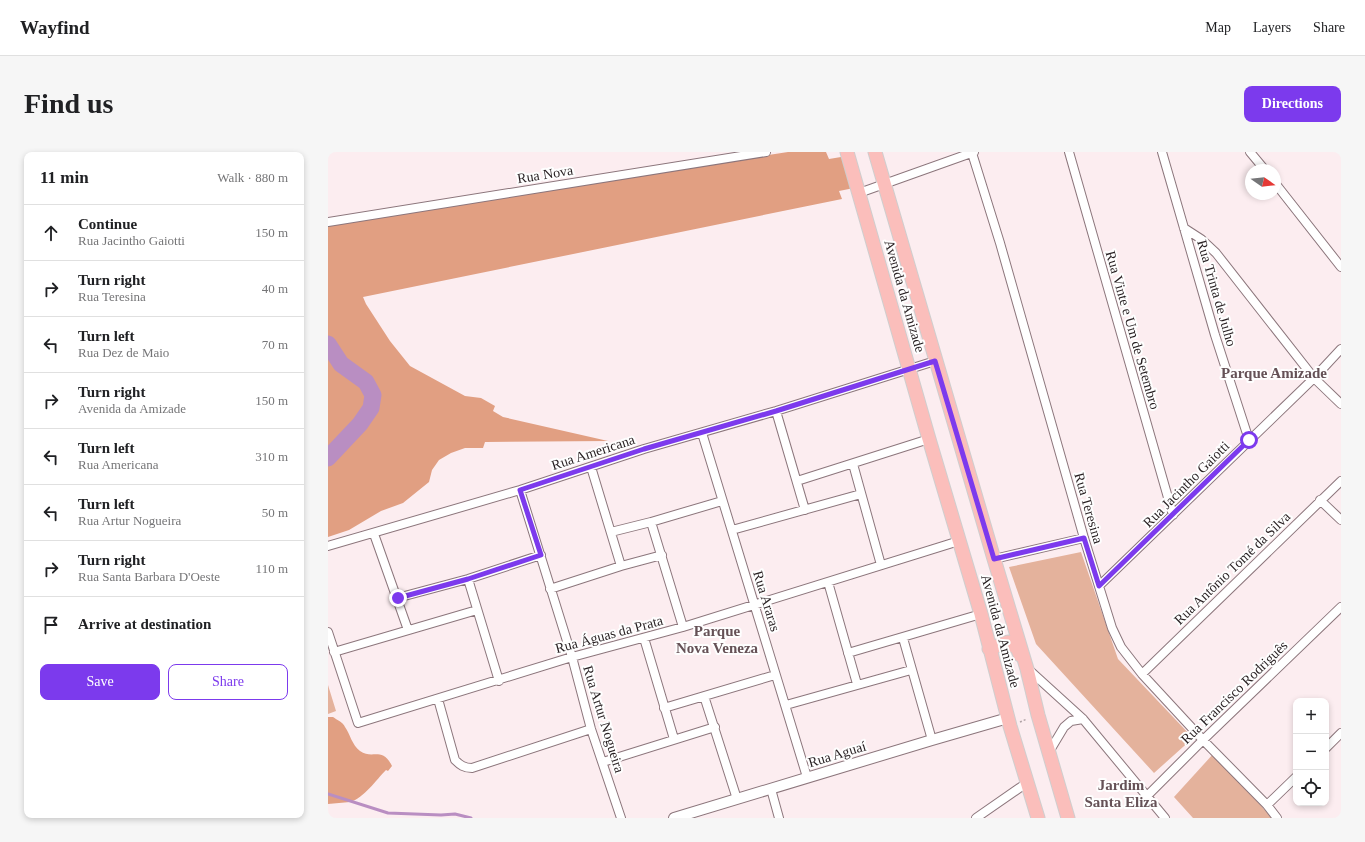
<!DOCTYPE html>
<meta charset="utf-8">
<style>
:root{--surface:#fff;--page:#f6f6f6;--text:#202124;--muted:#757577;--line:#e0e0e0;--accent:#7c3aed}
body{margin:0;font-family:"Times New Roman",serif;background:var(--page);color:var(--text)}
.controls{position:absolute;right:12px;bottom:12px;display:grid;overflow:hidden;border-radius:8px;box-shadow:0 2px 6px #0003}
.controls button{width:36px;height:36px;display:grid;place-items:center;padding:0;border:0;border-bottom:1px solid var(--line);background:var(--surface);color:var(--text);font:20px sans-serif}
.compass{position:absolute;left:917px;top:12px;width:36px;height:36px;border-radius:50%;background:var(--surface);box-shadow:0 2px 6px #0003;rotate:104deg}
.stop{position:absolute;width:12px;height:12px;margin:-9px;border:3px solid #7c3aed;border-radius:50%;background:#fff}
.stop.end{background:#7c3aed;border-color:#fff;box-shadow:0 1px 4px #0008}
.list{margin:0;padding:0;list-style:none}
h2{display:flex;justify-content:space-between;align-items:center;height:52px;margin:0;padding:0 16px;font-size:17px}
h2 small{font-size:13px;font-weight:400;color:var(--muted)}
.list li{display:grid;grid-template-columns:26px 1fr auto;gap:12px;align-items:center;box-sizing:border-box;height:56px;padding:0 16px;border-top:1px solid var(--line)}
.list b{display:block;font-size:15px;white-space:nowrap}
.list p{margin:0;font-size:13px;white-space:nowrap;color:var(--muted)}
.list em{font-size:13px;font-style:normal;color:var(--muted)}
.actions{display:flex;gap:8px;padding:12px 16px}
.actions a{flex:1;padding:9px 0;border:1px solid var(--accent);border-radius:8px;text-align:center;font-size:14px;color:var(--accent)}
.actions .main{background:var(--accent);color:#fff}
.icon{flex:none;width:22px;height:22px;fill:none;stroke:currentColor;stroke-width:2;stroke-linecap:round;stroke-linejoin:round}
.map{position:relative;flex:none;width:1013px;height:666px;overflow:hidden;border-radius:8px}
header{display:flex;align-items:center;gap:24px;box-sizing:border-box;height:56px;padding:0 20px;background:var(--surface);border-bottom:1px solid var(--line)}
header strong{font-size:19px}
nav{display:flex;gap:22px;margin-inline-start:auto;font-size:14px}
.intro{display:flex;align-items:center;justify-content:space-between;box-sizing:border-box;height:96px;padding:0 24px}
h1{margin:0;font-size:28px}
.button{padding:10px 18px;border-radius:8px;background:var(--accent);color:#fff;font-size:14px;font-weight:700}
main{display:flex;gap:24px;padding:0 24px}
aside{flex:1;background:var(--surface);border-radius:8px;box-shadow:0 2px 6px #0003}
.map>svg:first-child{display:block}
.green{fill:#e4b29c}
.forest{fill:#e19f82}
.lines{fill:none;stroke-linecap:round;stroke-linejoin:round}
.stream{stroke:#b98ec2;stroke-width:3}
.river{stroke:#b98ec2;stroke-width:17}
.minor-casing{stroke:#8c767c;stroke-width:10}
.tertiary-casing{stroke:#8c767c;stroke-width:12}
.primary-casing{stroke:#cfcece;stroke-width:15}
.path{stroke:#afa2a5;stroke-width:1.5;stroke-dasharray:2 2;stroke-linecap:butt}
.minor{stroke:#fff;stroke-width:8}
.tertiary{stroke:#fff;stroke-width:10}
.primary{stroke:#fbbebb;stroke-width:13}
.route{stroke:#7c3aed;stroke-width:5}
.labels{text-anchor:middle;stroke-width:4;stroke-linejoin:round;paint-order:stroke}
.street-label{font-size:14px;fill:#261e20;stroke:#fefefe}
.neighbourhood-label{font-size:15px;font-weight:bold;fill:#655156;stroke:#fefefe}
</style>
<header>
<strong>Wayfind</strong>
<nav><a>Map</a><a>Layers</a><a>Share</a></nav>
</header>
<div class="intro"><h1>Find us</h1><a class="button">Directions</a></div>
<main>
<aside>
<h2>11 min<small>Walk · 880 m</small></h2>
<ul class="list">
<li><svg class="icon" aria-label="ahead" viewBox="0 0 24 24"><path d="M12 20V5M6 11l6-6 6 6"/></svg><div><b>Continue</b><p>Rua Jacintho Gaiotti</p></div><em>150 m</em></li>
<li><svg class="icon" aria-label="right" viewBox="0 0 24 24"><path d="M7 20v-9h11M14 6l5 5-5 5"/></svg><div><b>Turn right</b><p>Rua Teresina</p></div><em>40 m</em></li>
<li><svg class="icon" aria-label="left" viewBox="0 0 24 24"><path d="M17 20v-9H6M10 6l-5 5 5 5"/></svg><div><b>Turn left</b><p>Rua Dez de Maio</p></div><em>70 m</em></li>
<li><svg class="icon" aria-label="right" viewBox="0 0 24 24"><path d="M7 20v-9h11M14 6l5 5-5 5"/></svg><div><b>Turn right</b><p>Avenida da Amizade</p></div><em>150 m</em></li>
<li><svg class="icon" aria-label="left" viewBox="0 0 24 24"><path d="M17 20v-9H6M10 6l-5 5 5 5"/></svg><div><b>Turn left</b><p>Rua Americana</p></div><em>310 m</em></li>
<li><svg class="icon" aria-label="left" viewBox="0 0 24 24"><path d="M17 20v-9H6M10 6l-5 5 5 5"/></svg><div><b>Turn left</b><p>Rua Artur Nogueira</p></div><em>50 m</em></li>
<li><svg class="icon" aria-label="right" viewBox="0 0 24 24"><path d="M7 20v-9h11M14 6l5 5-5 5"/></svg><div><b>Turn right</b><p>Rua Santa Barbara D'Oeste</p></div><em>110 m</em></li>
<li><svg class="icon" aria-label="arrive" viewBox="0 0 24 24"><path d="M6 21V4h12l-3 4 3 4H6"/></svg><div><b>Arrive at destination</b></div></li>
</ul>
<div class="actions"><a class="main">Save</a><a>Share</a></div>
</aside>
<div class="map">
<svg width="1013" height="666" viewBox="0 0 1013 666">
<rect width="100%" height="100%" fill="#fcedf0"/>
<!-- green -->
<path class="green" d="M753,400L790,507L865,586L826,621L708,492L681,415Z
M0,533L8,559L0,562Z
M886,601L944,666H865L846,645Z"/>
<!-- forest -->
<path class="forest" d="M460,0H498L501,7L519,4L526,36L511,39L514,47L35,145L38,152L62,189L82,214L137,244L153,246L167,254L165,259L175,265L280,289L157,290L155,296H137L123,301L111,308L104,318L101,330L75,351L53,359L21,378L0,385V71Z
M0,565H5C9,568 15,570 17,575C22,582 24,593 32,599C44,608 54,594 64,614L60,619L58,618C48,628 36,646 22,650C15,651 7,651 0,652Z"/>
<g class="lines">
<!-- stream -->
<path class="stream" d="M0,642L60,661L113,663L127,662L143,666"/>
<!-- river -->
<path class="river" d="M0,192L13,212L38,230L45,243L43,256L32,272L0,306"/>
<!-- minor casing -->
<g class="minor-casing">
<path id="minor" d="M741,0L845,363
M834,0L887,183L921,288
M922,0L937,18
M644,1L672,91L756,386L784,476L793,495L814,522L875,588L939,653L949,666
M947,31L1013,115
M531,41L646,0
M0,70L438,0
M856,76L873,87L888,101L986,226L1013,252
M448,259L477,358
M374,281L479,625
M525,312L553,413
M263,315L293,414
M469,329L601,287
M192,338L244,505L263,577L293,666
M992,348L1013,368
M323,370L355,475
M404,378L533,342
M283,380L323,370L394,349
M46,382L80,478
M0,394L192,338L316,297L448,259L607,209
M666,407L756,386
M140,427L171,529
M500,430L529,532
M771,434L986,226L1013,197
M222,437L293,414L334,403
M69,446L140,427L213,403
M0,480L30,571L244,505L355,475L631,389
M316,486L346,587
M575,486L604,588
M6,500L149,458
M520,501L653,462
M700,517L755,567L837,666
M814,522L1013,329
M376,544L409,647
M110,547L127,608C132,613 136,616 144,616L263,577
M458,553L583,518
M336,556L447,523
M998,596L1013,581
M721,600L736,575L743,569L755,567
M275,610L387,575
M443,637L451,666
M818,645L875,588L1013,455
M939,653L968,625
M648,666L700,630"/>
</g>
<!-- tertiary casing -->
<g class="tertiary-casing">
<path id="tertiary" d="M346,666L604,588L680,566"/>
</g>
<!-- primary casing -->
<g class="primary-casing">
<path id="primary" d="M519,0L601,287L653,462L682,574L710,666
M547,0L666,407L699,517L710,563L740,666
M661,497L680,490L689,496L692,503"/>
</g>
<!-- path -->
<path class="path" d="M692,570L699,567"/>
<!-- minor -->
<use href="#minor" class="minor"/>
<!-- tertiary -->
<use href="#tertiary" class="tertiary"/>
<!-- primary -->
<use href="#primary" class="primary"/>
</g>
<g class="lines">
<!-- route -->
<path class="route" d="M70,446L140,427L213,403L192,338L316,297L448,259L607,209L666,407L756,386L771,434L921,288"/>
</g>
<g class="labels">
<!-- street labels -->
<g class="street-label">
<text transform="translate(217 22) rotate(-9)" y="5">Rua Nova</text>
<text transform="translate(889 141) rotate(74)" y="5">Rua Trinta de Julho</text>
<text transform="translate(577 144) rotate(74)" y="5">Avenida da Amizade</text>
<text transform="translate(805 178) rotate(74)" y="5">Rua Vinte e Um de Setembro</text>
<text transform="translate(265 300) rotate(-18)" y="5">Rua Americana</text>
<text transform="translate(858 332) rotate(-45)" y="5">Rua Jacintho Gaiotti</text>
<text transform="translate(761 356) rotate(74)" y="5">Rua Teresina</text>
<text transform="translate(904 416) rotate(-44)" y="5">Rua Antônio Tomé da Silva</text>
<text transform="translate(439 449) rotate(73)" y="5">Rua Araras</text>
<text transform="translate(673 479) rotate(75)" y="5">Avenida da Amizade</text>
<text transform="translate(281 482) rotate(-15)" y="5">Rua Águas da Prata</text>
<text transform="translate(906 540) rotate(-44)" y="5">Rua Francisco Rodriguês</text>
<text transform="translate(276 567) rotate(73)" y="5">Rua Artur Nogueira</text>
<text transform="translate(509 602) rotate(-17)" y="5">Rua Aguaí</text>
</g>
<!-- neighbourhood labels -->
<g class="neighbourhood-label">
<text x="946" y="226">Parque Amizade</text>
<text x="389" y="484">Parque<tspan x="389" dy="17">Nova Veneza</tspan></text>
<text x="793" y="638">Jardim<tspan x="793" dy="17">Santa Eliza</tspan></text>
</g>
</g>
</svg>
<div class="controls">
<button>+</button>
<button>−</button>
<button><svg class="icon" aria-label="locate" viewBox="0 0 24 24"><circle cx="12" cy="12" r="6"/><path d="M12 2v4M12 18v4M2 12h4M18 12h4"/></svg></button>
</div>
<svg class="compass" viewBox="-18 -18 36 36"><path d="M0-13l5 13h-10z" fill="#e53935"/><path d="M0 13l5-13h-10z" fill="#757577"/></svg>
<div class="stop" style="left:921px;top:288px"></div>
<div class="stop end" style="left:70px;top:446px"></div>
</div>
</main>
